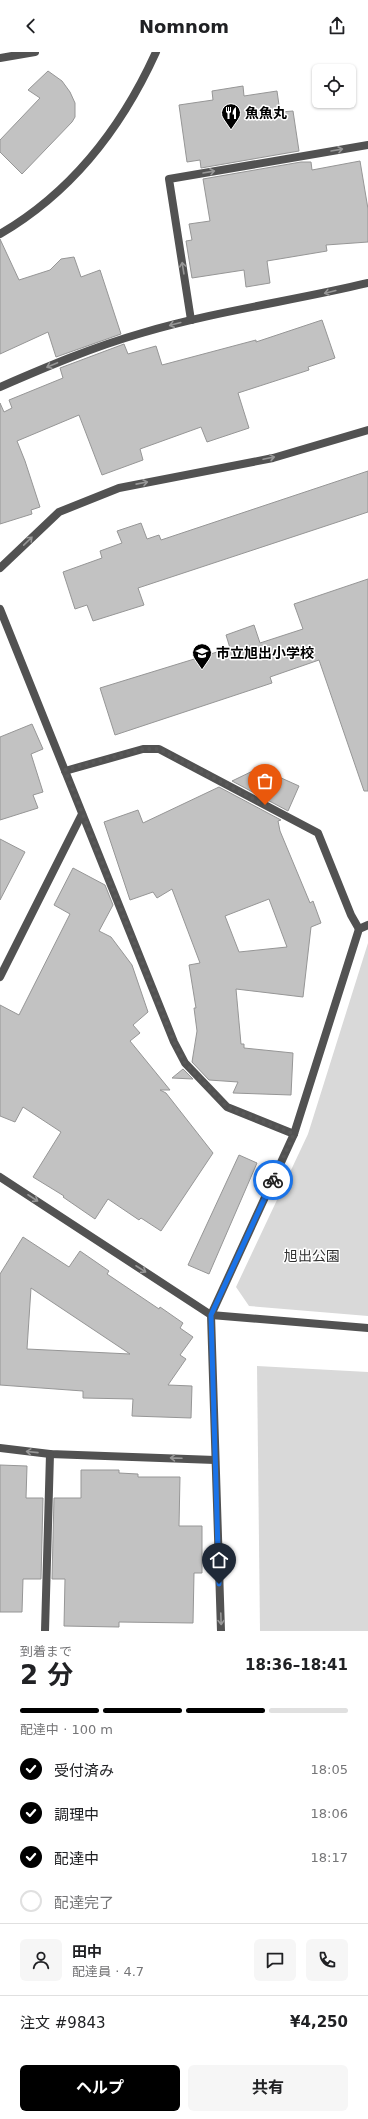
<!DOCTYPE html>
<html lang="ja">
<meta charset="utf-8">
<style>
:root{--surface:#fff;--page:#f6f6f6;--text:#202124;--muted:#757577;--line:#e0e0e0;--accent:#000}
body{margin:0;font-family:"DejaVu Sans","Noto Sans JP",sans-serif;background:var(--page);color:var(--text);height:100vh;display:flex;flex-direction:column;font-size:15px;white-space:nowrap}
*{box-sizing:border-box;margin:0}
p{font-size:13px;color:var(--muted)}
.icon{flex:none;width:22px;height:22px;fill:none;stroke:currentColor;stroke-width:2;stroke-linecap:round;stroke-linejoin:round}
.map{position:relative;height:1579px;overflow:hidden}
.side{display:flex;flex-direction:column;background:var(--surface);flex:1}
.side>*{flex:none}
.tools{position:absolute;left:312px;top:12px;display:grid;gap:8px}
.tools a{display:grid;place-items:center;width:44px;height:44px;border-radius:6px;background:var(--surface);box-shadow:0 1px 3px #0004;font-size:20px}
.pin{position:absolute;display:grid;place-items:center;width:34px;height:34px;color:#fff;margin:-41px -17px;border-radius:50% 50% 50% 0;rotate:-45deg;box-shadow:0 0 4px #0007}
.pin .icon{rotate:45deg}
.courier{position:absolute;display:grid;place-items:center;width:40px;height:40px;margin:-20px;border:3px solid #1a73e8;border-radius:50%;background:#fff;color:#222;box-shadow:0 1px 5px #0007}
.headline em{font-style:normal;font-weight:700}
.headline div{display:flex;flex-direction:column-reverse}
.headline{display:flex;align-items:center;justify-content:space-between;height:68px;padding:0 20px}
h1{font-size:26px;font-weight:700;line-height:30px}
.bar{display:grid;grid-template-columns:repeat(4,1fr);gap:6px 4px;align-content:center;height:48px;padding:0 20px}
.bar i{height:5px;border-radius:3px;background:var(--line)}
.bar .on{background:var(--accent)}
.bar p{grid-column:span 4}
.line{display:flex;align-items:center;gap:10px;padding:0 20px;border-top:1px solid var(--line)}
.line div{flex:1}
.round{display:grid;place-items:center;flex:none;width:42px;height:42px;border-radius:6px;background:var(--page)}
ol{padding:0 20px;list-style:none}
li{display:flex;align-items:center;gap:12px;height:44px}
li p{margin-inline-start:auto}
li .icon{padding:4px;border-radius:50%;background:var(--accent);color:#fff;stroke-width:4}
li:last-child{color:var(--muted)}
li i{width:22px;height:22px;border:2px solid var(--line);border-radius:50%}
.button{display:flex;gap:8px;margin-top:auto;padding:8px 20px}
.button a{flex:1;height:46px;border-radius:6px;background:var(--accent);color:#fff;font-size:16px;font-weight:700;line-height:46px;text-align:center}
.button a+a{background:var(--page);color:var(--text)}
header{display:flex;justify-content:space-between;align-items:center;height:52px;padding:0 20px;background:var(--surface);font-size:18px;font-weight:700}
.map>svg:first-child{display:block}
</style>
<header><svg class="icon" aria-label="back" viewBox="0 0 24 24"><path d="M15 5l-7 7 7 7"/></svg>Nomnom<svg class="icon" aria-label="share" viewBox="0 0 24 24"><path d="M12 15V3M7 8l5-5 5 5M5 13v7h14v-7"/></svg></header>
<div class="map">
<svg width="368" height="1579" viewBox="0 0 368 1579">
<rect width="100%" height="100%" fill="#fff"/>
<g fill="#d9d9d9">
<polygon points="368,891 368,1264 249,1254 236,1235 308,1082"/>
<polygon points="257,1314 368,1320 368,1579 260,1579"/>
</g>
<g fill="#c2c2c2" stroke="#969696" fill-rule="evenodd">
<polygon points="48,19 62,29 70,40 75,51 75,65 72,70 22,122 0,100 0,88 40,46 28,38"/>
<polygon points="243,34 244,44 277,39 280,60 293,59 299,99 201,116 200,108 187,110 179,53 213,48 212,39"/>
<polygon points="360,109 368,157 368,190 326,193 327,199 267,209 270,231 246,235 244,218 192,226 186,189 192,188 189,172 210,169 203,127 301,110 311,110 312,118"/>
<polygon points="0,187 19,228 50,218 61,207 74,205 81,225 100,218 121,282 56,305 48,280 0,302"/>
<polygon points="322,268 335,306 308,315 309,318 238,341 249,376 207,390 201,375 140,397 143,408 102,423 79,363 17,389 25,409 40,455 31,458 32,462 0,472 0,351 4,360 12,356 9,348 63,326 60,316 124,292 128,302 156,294 162,313 256,288 256,290"/>
<polygon points="368,419 368,460 138,536 144,553 93,569 87,553 75,557 63,520 102,506 100,499 122,491 117,479 141,471 147,487 159,483 161,488"/>
<polygon points="368,527 368,739 364,739 319,608 270,625 272,631 115,683 100,636 230,596 226,583 254,573 260,591 303,577 294,552"/>
<polygon points="32,672 43,697 31,702 43,740 33,743 38,756 0,768 0,685"/>
<polygon points="259,716 299,734 288,759 232,729"/>
<path d="M219 735 281 768 278 769 280 779 310 851 313 849 321 871 311 875 303 945 236 937 241 992H244V996L293 1001 291 1043 233 1041 238 1030 209 1028 192 1010 197 979 194 956H196L189 913 200 911 172 837 157 846 153 840 130 848 104 770 138 758 143 771ZM269 847 287 895 239 900 225 864Z"/>
<polygon points="0,787 25,800 0,848"/>
<polygon points="73,816 105,833 113,853 99,879 111,885 132,913 148,960 133,973 140,981 130,989 170,1038 160,1038 166,1041 213,1101 161,1179 141,1166 139,1168 108,1147 95,1167 63,1145 64,1144 33,1125 61,1080 23,1055 15,1070 0,1064 0,953 19,963 70,862 54,853"/>
<polygon points="183,1017 193,1027 172,1026"/>
<polygon points="239,1103 257,1111 209,1222 188,1213"/>
<path d="M23 1185 69 1215 80 1199 109 1219 107 1222 159 1257 160 1255 183 1271 180 1276 193 1285 180 1303 186 1307 168 1333 192 1334 191 1366 132 1364 133 1347 83 1346V1339L0 1333V1222ZM31 1236 130 1302 27 1297Z"/>
<polygon points="0,1413 27,1414 26,1446 43,1446 41,1527 23,1527 22,1560 0,1560"/>
<polygon points="81,1418 119,1418 119,1421 138,1422 138,1425 180,1425 179,1474 202,1474 202,1521 194,1521 193,1571 119,1570 119,1575 64,1574 65,1527 52,1527 54,1446 81,1446"/>
</g>
<g fill="none" stroke-linecap="round" stroke-linejoin="round">
<g stroke="#525252" stroke-width="8">
<polyline points="0,6 35,0"/>
<polyline points="191,268 169,127 368,93"/>
<path d="M0 335C46 315 93 295 142 281 216 259 293 249 368 231"/>
<polyline points="0,516 59,460 119,436 273,406 368,378"/>
<polyline points="0,557 174,990 185,1011 227,1055 294,1082"/>
<polyline points="65,719 143,697 159,697 318,781 351,863 359,877"/>
<polyline points="0,925 82,762"/>
<polyline points="0,1125 211,1263 368,1276"/>
<polyline points="0,1396 50,1402 215,1408"/>
<polyline points="45,1579 50,1402"/>
<polyline points="221,1579 211,1263 294,1082 359,877 368,873"/>
</g>
<path stroke="#525252" stroke-width="8" d="M0 182C72 140 122 75 156 0"/>
</g>
<defs><path id="oneway-shaft" d="M-6 0H5M1.5-3L5.5 0L1.5 3" fill="none" stroke-width="1.6" stroke-linecap="round" stroke-linejoin="round"/></defs>
<g stroke="#979797">
<use href="#oneway-shaft" transform="translate(337 98) rotate(-10)"/>
<use href="#oneway-shaft" transform="translate(209 120) rotate(-10)"/>
<use href="#oneway-shaft" transform="translate(183 216) rotate(-99)"/>
<use href="#oneway-shaft" transform="translate(330 240) rotate(166)"/>
<use href="#oneway-shaft" transform="translate(175 272) rotate(165)"/>
<use href="#oneway-shaft" transform="translate(52 313) rotate(157)"/>
<use href="#oneway-shaft" transform="translate(269 406) rotate(-12)"/>
<use href="#oneway-shaft" transform="translate(142 431) rotate(-11)"/>
<use href="#oneway-shaft" transform="translate(28 489) rotate(-44)"/>
<use href="#oneway-shaft" transform="translate(33 1146) rotate(33)"/>
<use href="#oneway-shaft" transform="translate(141 1217) rotate(33)"/>
<use href="#oneway-shaft" transform="translate(32 1400) rotate(-174)"/>
<use href="#oneway-shaft" transform="translate(176 1406) rotate(-178)"/>
<use href="#oneway-shaft" transform="translate(221 1567) rotate(88)"/>
</g>
<g fill="none" stroke-linecap="round" stroke-linejoin="round">
<polyline stroke="#595959" stroke-width="4" stroke-dasharray="0 7.2" points="265,753 159,697 143,697 65,718 174,990 185,1011 227,1055 294,1082 273,1128"/>
<polyline stroke="#1a73e8" stroke-width="5" points="219,1532 211,1263 273,1128"/>
</g>
<defs>
<symbol id="restaurant-pin" viewBox="-11 -11 22 30"><path d="M0 17L-7.5 6A9.5 9.5 0 1 1 7.5 6Z" fill="#000" stroke="#fff"/><path d="M-5-6h1v4h1v-4h1v4h1v-4h1v5L-1.5 .5V6h-2V.5L-5-1ZM5-6V6H3V1.5H1.5Q1.5-4 5-6Z" fill="#fff"/></symbol>
<symbol id="school-pin" viewBox="-11 -11 22 30"><path d="M0 17L-7.5 6A9.5 9.5 0 1 1 7.5 6Z" fill="#000" stroke="#fff"/><path d="M0-5L7-2L0 1L-7-2ZM-4 1L0 2.5L4 1V4Q0 6-4 4Z" fill="#fff"/></symbol>
</defs>
<g fill-rule="evenodd">
<use href="#restaurant-pin" x="220" y="50" width="22" height="30"/>
<use href="#school-pin" x="191" y="590" width="22" height="30"/>
</g>
<g text-anchor="middle" stroke-width="3" stroke-linejoin="round" paint-order="stroke">
<g font-size="14" font-weight="bold" fill="#000" stroke="#fff" text-anchor="start">
<text x="245" y="66">魚魚丸</text>
<text x="216" y="606">市立旭出小学校</text>
</g>
<g font-size="14" fill="#303030" stroke="#fff">
<text x="312" y="1209">旭出公園</text>
</g>
</g>
</svg>
<div class="tools">
<a><svg class="icon" aria-label="locate" viewBox="0 0 24 24"><circle cx="12" cy="12" r="6"/><path d="M12 2v4M12 18v4M2 12h4M18 12h4"/></svg></a>
</div>
<div class="pin" style="left:265px;top:753px;background:#ea580c"><svg class="icon" aria-label="bag" viewBox="0 0 24 24"><path d="M5 8h14l-1 12H6zM9 8a3 3 0 0 1 6 0"/></svg></div>
<div class="pin" style="left:219px;top:1532px;background:#1f2937"><svg class="icon" aria-label="home" viewBox="0 0 24 24"><path d="M3 11l9-7 9 7M6 9v11h12V9"/></svg></div>
<div class="courier" style="left:273px;top:1128px"><svg class="icon" aria-label="bike" viewBox="0 0 24 24"><circle cx="6" cy="16" r="4"/><circle cx="18" cy="16" r="4"/><path d="M6 16l4-8h5l3 8M10 8l3 8H6M13 5h3"/></svg></div>
</div>
<section class="side">
<div class="headline"><div><h1>2 分</h1><p>到着まで</p></div><em>18:36–18:41</em></div>
<div class="bar"><i class="on"></i><i class="on"></i><i class="on"></i><i></i><p>配達中 · 100 m</p></div>
<ol>
<li><svg class="icon" aria-label="check" viewBox="0 0 24 24"><path d="M5 12l5 5 9-10"/></svg>受付済み<p>18:05</p></li>
<li><svg class="icon" aria-label="check" viewBox="0 0 24 24"><path d="M5 12l5 5 9-10"/></svg>調理中<p>18:06</p></li>
<li><svg class="icon" aria-label="check" viewBox="0 0 24 24"><path d="M5 12l5 5 9-10"/></svg>配達中<p>18:17</p></li>
<li><i></i>配達完了</li>
</ol>
<div class="line" style="height:72px"><a class="round"><svg class="icon" aria-label="person" viewBox="0 0 24 24"><circle cx="12" cy="8" r="4"/><path d="M4 21q1-7 8-7t8 7"/></svg></a><div><b>田中</b><p>配達員 · 4.7</p></div><a class="round"><svg class="icon" aria-label="chat" viewBox="0 0 24 24"><path d="M4 5h16v11H9l-5 4z"/></svg></a><a class="round"><svg class="icon" aria-label="phone" viewBox="0 0 24 24"><path d="M5 4h4l2 5-3 2q2 4 5 5l2-3 5 2v4C11 20 4 13 5 4z"/></svg></a></div>
<div class="line" style="height:52px"><div>注文 #9843</div><b>¥4,250</b></div>
<div class="button"><a>ヘルプ</a><a>共有</a></div>
</section>
